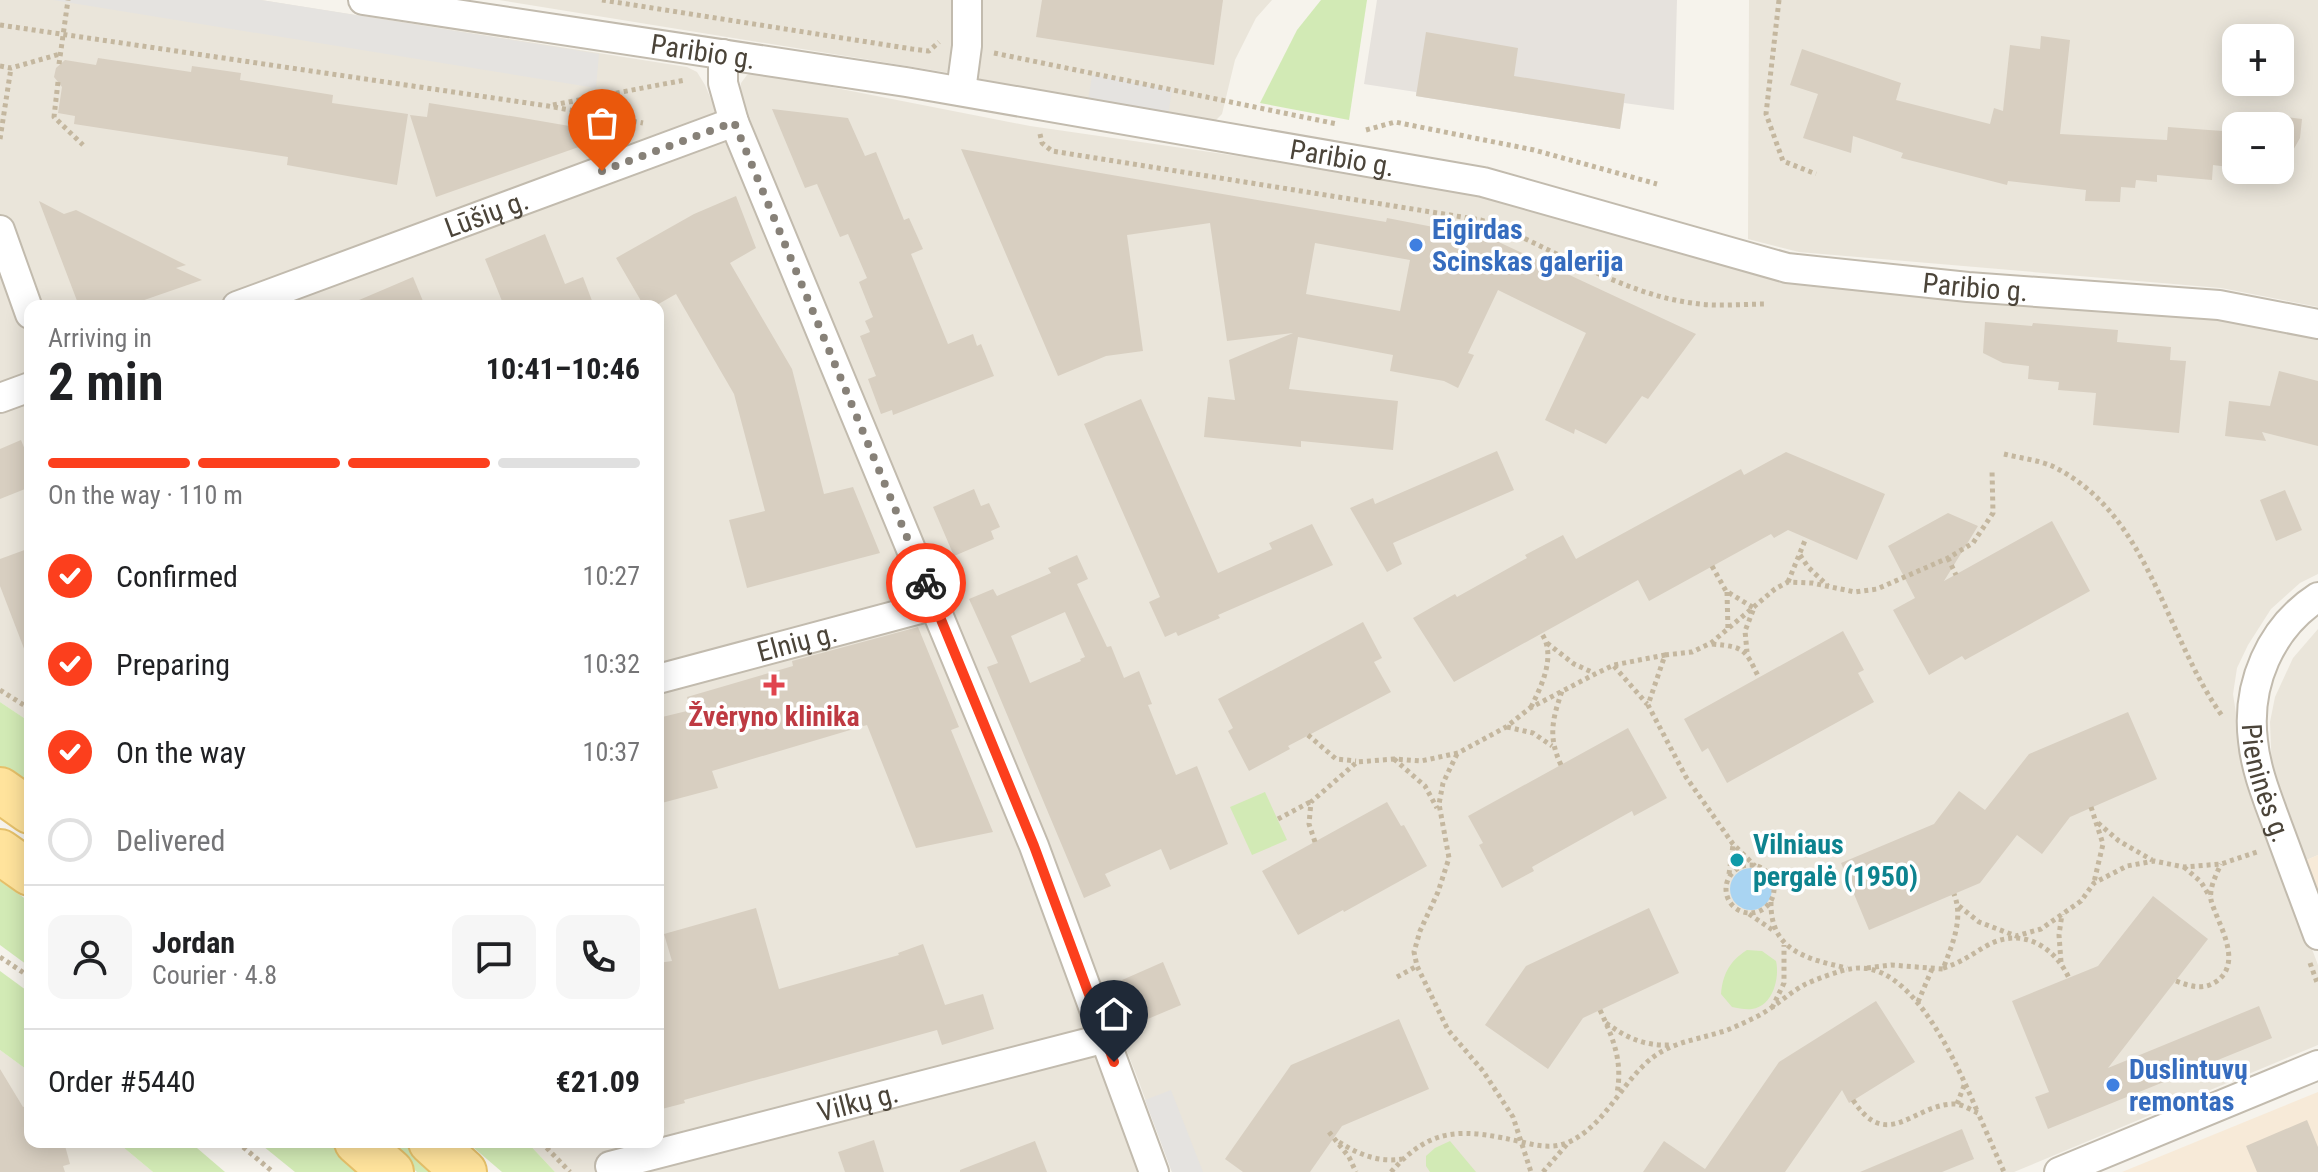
<!DOCTYPE html>
<meta charset="utf-8">
<style>
:root{--surface:#fff;--page:#f6f6f6;--text:#202124;--muted:#757577;--line:#e0e0e0;--accent:#fc3f1d}
body{margin:0;font-family:"Roboto Condensed",sans-serif;background:var(--page);color:var(--text);height:100vh;display:flex;flex-direction:column;font-size:30px;white-space:nowrap}
*{box-sizing:border-box;margin:0}
p{font-size:26px;color:var(--muted)}
.icon{flex:none;width:44px;height:44px;fill:none;stroke:currentColor;stroke-width:2;stroke-linecap:round;stroke-linejoin:round}
.map{position:relative;flex:1;overflow:hidden}
.side{position:absolute;left:24px;top:300px;width:640px;height:848px;display:flex;flex-direction:column;background:var(--surface);border-radius:16px;box-shadow:0 4px 20px #0003}
.side>*{flex:none}
.controls{position:absolute;left:2222px;top:24px;display:grid;gap:16px}
.controls a{display:grid;place-items:center;width:72px;height:72px;border-radius:16px;background:var(--surface);box-shadow:0 4px 20px #0003;font-size:40px}
.pin{position:absolute;display:grid;place-items:center;width:68px;height:68px;color:#fff;margin:-82px -34px;border-radius:50% 50% 50% 0;rotate:-45deg;box-shadow:0 0 8px #0007}
.pin .icon{rotate:45deg}
.courier{position:absolute;display:grid;place-items:center;width:80px;height:80px;margin:-40px;border:6px solid #fc3f1d;border-radius:50%;background:#fff;color:#222;box-shadow:0 2px 10px #0007}
.summary em{font-style:normal;font-weight:700}
.summary div{display:flex;flex-direction:column-reverse}
.summary{display:flex;align-items:center;justify-content:space-between;height:136px;padding:0 24px}
h1{font-size:52px;font-weight:700;line-height:60px}
.bar{display:grid;grid-template-columns:repeat(4,1fr);gap:12px 8px;align-content:center;height:96px;padding:0 24px}
.bar i{height:10px;border-radius:6px;background:var(--line)}
.bar .on{background:var(--accent)}
.bar p{grid-column:span 4}
.line{display:flex;align-items:center;gap:20px;padding:0 24px;border-top:2px solid var(--line)}
.line div{flex:1}
.round{display:grid;place-items:center;flex:none;width:84px;height:84px;border-radius:16px;background:var(--page)}
ol{padding:0 24px;list-style:none}
li{display:flex;align-items:center;gap:24px;height:88px}
li p{margin-inline-start:auto}
li .icon{padding:8px;border-radius:50%;background:var(--accent);color:#fff;stroke-width:4}
li:last-child{color:var(--muted)}
li i{width:44px;height:44px;border:4px solid var(--line);border-radius:50%}
.map>svg:first-child{display:block}
</style>
<div class="map">
<svg width="2318" height="1172" viewBox="0 0 2318 1172">
<rect width="100%" height="100%" fill="#f6f3ec"/>
<g fill="#eae5da" fill-rule="evenodd">
<polygon points="0,0 261,0 687,67 697,72 705,85 736,158 995,783 1101,1055 1140,1172 555,1172 527,1142 658,1142 658,306 30,306 30,722 0,702"/>
<polygon points="499,0 1272,0 1256,18 1235,60 1222,114 1216,120 1201,123 950,73"/>
<path d="M1749 0H2318V307L2221 288 1799 252 1748 239ZM2236 38H2280V82H2236ZM2236 126H2280V170H2236Z"/>
<polygon points="754,72 1030,126 1473,190 1914,295 2222,320 2256,320 2318,333 2318,574 2300,583 2271,609 2248,645 2237,668 2233,694 2241,745 2282,869 2318,965 2318,1045 2014,1172 1172,1172 1136,1074 939,580 743,103 740,94 741,83 747,75"/>
<polygon points="2318,629 2318,855 2302,862 2272,771 2270,722 2275,697 2293,658"/>
<polygon points="0,1050 30,1072 30,1142 117,1142 153,1172 0,1172"/>
</g>
<g fill="#f7ead8">
<polygon points="2318,855 2318,902 2302,862"/>
<polygon points="2318,1092 2318,1172 2122,1172"/>
</g>
<polygon fill="#e6e2dd" points="1377,0 1677,0 1674,110 1624,103 1620,129 1416,96 1416,92 1364,84"/>
<g fill="#d2eab5">
<polygon points="1321,0 1367,0 1349,120 1260,103 1297,30"/>
<polygon points="0,702 30,722 30,791 0,771"/>
<polygon points="1265,792 1287,840 1252,855 1230,807"/>
<polygon points="0,881 30,902 30,967 0,945"/>
<path d="M1747 950 1762 951 1776 961C1780 978 1773 1006 1752 1009 1746 1010 1738 1008 1732 1007L1721 994C1723 973 1730 961 1747 950Z"/>
<polygon points="0,971 30,993 30,1072 0,1050"/>
<polygon points="1450,1141 1476,1172 1430,1172 1426,1166 1426,1156 1435,1148"/>
<polygon points="117,1142 190,1142 225,1172 153,1172"/>
<polygon points="258,1142 328,1142 363,1172 295,1172"/>
<polygon points="383,1142 402,1142 434,1172 417,1172"/>
<polygon points="467,1142 527,1142 555,1172 502,1172"/>
</g>
<g fill="#e5e3e0">
<polygon points="53,0 261,0 599,54 596,88"/>
<polygon points="1092,75 1172,90 1168,116 1088,101"/>
<polygon points="1171,1090 1203,1172 1172,1172 1145,1100"/>
</g>
<circle fill="#a9d4f2" cx="1751" cy="889" r="21"/>
<g fill="#d8cfc1" fill-rule="evenodd">
<polygon points="1042,0 1223,0 1214,65 1036,37"/>
<polygon points="1426,32 1518,48 1514,76 1625,94 1620,129 1416,96"/>
<polygon points="2041,36 2070,40 2060,134 2167,140 2168,127 2236,132 2236,168 2213,165 2212,180 2157,175 2157,182 2136,180 2135,188 2121,187 2120,202 2085,201 2086,190 2008,181 2007,185 1901,158 1903,153 1853,136 1851,153 1803,138 1818,94 1790,85 1802,49 1901,83 1896,100 1990,124 1994,108 2003,111 2010,45 2040,49"/>
<polygon points="98,58 191,72 192,66 241,73 240,80 333,95 332,103 408,114 397,185 287,165 288,157 74,124 75,116 58,113 62,87 54,77 56,68 65,60 96,65"/>
<polygon points="429,103 517,117 616,134 436,197 410,115 427,117"/>
<polygon points="772,109 848,118 865,156 876,152 904,220 909,218 923,249 911,254 948,344 973,334 977,346 981,344 994,376 893,415 892,410 881,414 868,379 876,376 860,336 870,332 865,321 873,317 859,282 867,278 848,234 840,237 817,184 805,188"/>
<polygon points="2249,112 2302,119 2300,138 2279,175 2247,170 2280,170 2280,126 2247,126"/>
<path d="M961 149 1386 222 1387 218 1490 238 1696 334 1648 399 1642 396 1606 444 1575 429 1574 434 1545 420 1586 333 1498 290 1468 353 1474 355 1458 388 1444 381 1390 371 1393 355 1298 337 1289 389 1398 401 1393 450 1301 441V447L1204 437 1208 397 1235 400 1229 360 1293 333 1227 341 1210 223 1127 235 1143 351 1106 356 1058 376ZM1315 243 1410 260 1400 311 1306 294Z"/>
<polygon points="736,196 756,248 730,263 792,369 824,494 853,487 880,553 747,588 729,520 765,511 734,394 676,294 655,306 644,306 616,258 694,214"/>
<polygon points="39,201 64,214 76,210 186,265 176,268 202,280 127,306 79,306"/>
<polygon points="545,234 565,284 583,277 594,306 504,306 485,259"/>
<polygon points="413,277 425,306 345,306"/>
<polygon points="1985,322 2032,326 2033,323 2118,330 2117,342 2171,347 2170,360 2186,361 2179,433 2093,425 2096,393 2058,390 2059,382 2028,379 2029,366 2003,363 1983,353"/>
<polygon points="2279,371 2318,381 2318,446 2262,432 2266,441 2225,436 2229,401 2270,406"/>
<polygon points="1141,399 1218,573 1272,549 1269,543 1312,524 1333,565 1218,615 1220,618 1178,636 1176,632 1165,637 1149,602 1160,597 1084,424"/>
<polygon points="21,440 30,462 30,487 0,499 0,449"/>
<polygon points="1497,451 1514,490 1393,543 1402,564 1387,572 1350,508 1373,498 1375,504"/>
<polygon points="1786,452 1885,494 1857,560 1788,530 1774,538 1771,534 1649,601 1638,580 1454,682 1413,618 1455,594 1457,597 1527,558 1525,555 1563,535 1576,559 1741,469 1744,475"/>
<polygon points="974,489 981,506 989,503 1000,527 991,531 994,539 954,556 933,507"/>
<polygon points="2285,490 2302,530 2276,541 2260,500"/>
<polygon points="1948,513 1978,526 1944,581 2052,521 2090,591 1965,660 1962,656 1929,675 1893,610 1915,598 1888,546"/>
<polygon points="30,548 30,658 28,659 0,586 0,559"/>
<path d="M1077 555 1088 579 1077 584 1107 647 1111 646 1124 678 1139 671 1152 704 1148 705 1176 775 1197 766 1228 844 1170 870 1161 849 1105 874 1111 886 1084 898 987 667 998 663 969 599 993 589 997 596 1051 573 1048 568ZM1065 612 1085 657 1080 659 1081 661 1030 683 1011 636Z"/>
<polygon points="1363,622 1382,658 1374,662 1391,692 1288,746 1290,749 1249,771 1228,731 1233,728 1218,699"/>
<polygon points="918,627 959,727 951,730 993,832 916,848 867,725 712,771 718,788 658,804 658,718 691,710 687,697 793,666 792,661"/>
<polygon points="1843,631 1864,670 1858,673 1874,702 1727,783 1708,748 1702,752 1684,719"/>
<polygon points="2128,712 2157,779 2070,817 2042,854 2017,835 1980,883 1869,930 1841,863 1934,824 1959,791 1985,810 2029,754"/>
<polygon points="1628,728 1667,798 1634,816 1632,811 1532,867 1534,871 1502,888 1479,845 1483,843 1468,816"/>
<polygon points="1387,802 1401,826 1404,825 1427,866 1344,912 1343,910 1298,935 1262,871"/>
<polygon points="2153,896 2208,939 2108,1068 2259,1006 2272,1038 2048,1129 2035,1097 2049,1092 2012,1001 2098,966"/>
<polygon points="756,908 779,989 899,955 898,953 923,944 945,1005 983,994 994,1029 942,1045 937,1030 684,1100 685,1103 658,1110 658,963 672,961 664,934"/>
<polygon points="1649,908 1679,973 1583,1018 1548,1069 1485,1025 1526,966"/>
<polygon points="1163,962 1181,1005 1131,1026 1113,984"/>
<polygon points="1876,1001 1915,1062 1849,1103 1842,1090 1785,1172 1643,1172 1664,1141 1705,1169 1779,1062"/>
<polygon points="1399,1019 1429,1089 1342,1126 1310,1172 1243,1172 1225,1159 1291,1065"/>
<polygon points="0,1069 23,1107 30,1105 30,1142 64,1142 70,1164 63,1166 65,1172 0,1172"/>
<polygon points="2307,1120 2318,1147 2318,1172 2257,1172 2246,1146"/>
<polygon points="1962,1129 1974,1159 1942,1172 1860,1172"/>
<polygon points="874,1140 884,1172 845,1172 838,1152"/>
<polygon points="1035,1141 1047,1172 960,1172 960,1170"/>
</g>
<g fill="none" stroke-linecap="round" stroke-linejoin="round">
<defs>
<g id="minor">
<path id="s1" d="M363 0 906 82 1483 182 1787 268 1968 287 2219 305 2318 324"/>
<polyline points="723,54 723,83 734,122 1034,846 1154,1172"/>
<polyline points="961,91 967,46 967,0"/>
<polyline points="0,230 30,314"/>
<path id="s2" d="M237 306 734 122"/>
<polyline points="0,398 30,387"/>
<path id="s3" d="M2318 597C2270 628 2246 685 2253 741 2256 772 2269 802 2279 830 2292 865 2305 900 2318 935"/>
<path id="s4" d="M658 679 935 605"/>
<path id="s5" d="M610 1166 1106 1038"/>
<polyline points="2059,1172 2318,1065"/>
</g>
<g id="primary">
<polyline points="0,790 30,811"/>
<polyline points="0,852 30,873"/>
<polyline points="357,1142 391,1172"/>
<polyline points="431,1142 464,1172"/>
</g>
</defs>
<use href="#minor" stroke="#c2bbae" stroke-width="32"/>
<use href="#primary" stroke="#e6c16a" stroke-width="48"/>
<g stroke="#c4b79f" stroke-width="5" stroke-dasharray="4 4" stroke-linecap="butt">
<polyline points="602,0 912,49 929,51 939,42"/>
<polyline points="1779,0 1766,114 1783,161 1816,174"/>
<polyline points="0,25 548,106 643,123"/>
<polyline points="994,53 1337,124"/>
<polyline points="59,64 68,0"/>
<polyline points="0,66 11,68 60,54"/>
<polyline points="58,82 54,117 83,145"/>
<polyline points="605,96 634,121"/>
<polyline points="553,105 685,80"/>
<polyline points="1366,130 1395,122 1534,150 1657,184"/>
<path d="M1040 134 1042 143 1052 151 1481 220C1551 246 1618 293 1692 303 1716 307 1742 304 1766 304"/>
<polyline points="0,139 11,68"/>
<path d="M2004 454C2020 458 2038 460 2052 466 2150 513 2164 636 2223 717"/>
<polyline points="1800,555 1808,567 1828,586"/>
<polyline points="1948,558 1956,575"/>
<polyline points="1712,566 1726,591 1754,608 1745,631 1747,652"/>
<polyline points="1788,582 1806,538"/>
<polyline points="1727,592 1728,630"/>
<polyline points="1547,643 1574,664 1594,673"/>
<path d="M1712 644C1745 647 1745 649 1759 678"/>
<polyline points="1665,655 1692,652 1711,643 1775,589 1788,582 1812,583 1855,592 1877,589 1948,558 1973,543 1993,513 1992,470"/>
<polyline points="1614,666 1647,704"/>
<polyline points="0,690 30,709"/>
<path d="M1531 707C1542 685 1556 656 1542 634"/>
<polyline points="1507,727 1533,733 1552,746"/>
<polyline points="1308,735 1336,759 1356,761"/>
<polyline points="1457,754 1443,783 1439,804 1449,858 1438,892 1420,931 1414,952 1417,966 1448,1030 1483,1071 1513,1117 1531,1172"/>
<polyline points="1394,759 1425,786 1437,808"/>
<path d="M1561 765C1548 737 1552 720 1562 691"/>
<polyline points="2091,807 2103,844 2094,882"/>
<polyline points="1278,819 1310,802"/>
<polyline points="2098,823 2119,841 2152,860"/>
<polyline points="1315,842 1309,824 1311,802 1357,762 1394,759 1421,761 1458,753 1506,727 1530,708 1595,674 1614,665 1665,655 1648,705 1686,777 1733,844 1755,866"/>
<circle cx="1750" cy="889" r="24"/>
<polyline points="2184,867 2201,882 2210,897"/>
<polyline points="1729,874 1733,845"/>
<path d="M1771 902C1770 951 1807 959 1847 968"/>
<polyline points="1959,906 1979,922 2016,936 2041,929 2081,901 2094,883 2127,866 2154,861 2184,867 2221,864 2257,852"/>
<polyline points="1749,914 1774,931"/>
<polyline points="0,957 30,977"/>
<polyline points="2061,962 2059,935 2062,914"/>
<polyline points="2310,963 2318,985"/>
<path d="M1867 968 1891 965 1943 969C1952 945 1964 919 1954 894"/>
<path d="M1943 968C1961 963 1972 954 1988 945 2022 927 2054 946 2069 978"/>
<polyline points="1397,977 1417,966"/>
<path d="M2176 981C2190 986 2203 991 2217 981 2244 961 2217 923 2211 900 2209 888 2216 875 2221 864"/>
<polyline points="1918,1002 1932,969"/>
<polyline points="1772,1008 1784,983 1784,945"/>
<path d="M1600 1010C1613 1038 1623 1061 1617 1093"/>
<path d="M1606 1023C1627 1038 1644 1046 1670 1045"/>
<path d="M1853 1100C1887 1153 1914 1104 1954 1104 1962 1104 1971 1110 1978 1113L2004 1172"/>
<polyline points="1957,1104 1965,1083"/>
<polyline points="1329,1132 1349,1157 1356,1172"/>
<polyline points="237,1142 273,1172"/>
<polyline points="541,1142 570,1172"/>
<path d="M1339 1142C1358 1154 1379 1163 1402 1159"/>
<path d="M1391 1172C1432 1125 1464 1129 1522 1142 1538 1146 1553 1149 1569 1142 1603 1126 1618 1090 1644 1065 1666 1043 1692 1041 1721 1032 1732 1029 1743 1023 1754 1018 1773 1009 1786 995 1804 985 1811 981 1841 970 1850 969 1912 956 1959 1069 1978 1113"/>
<polyline points="1543,1172 1568,1143"/>
</g>
<use href="#minor" stroke="#fff" stroke-width="28"/>
<use href="#primary" stroke="#ffe39c" stroke-width="44"/>
</g>
<g fill="none" stroke-linecap="round" stroke-linejoin="round">
<polyline stroke="#878178" stroke-width="8" stroke-dasharray="0 14.4" points="602,171 734,122 926,583"/>
<polyline stroke="#fc3f1d" stroke-width="10" points="926,583 1034,846 1114,1062"/>
</g>
<g fill="#3f7fe0" stroke="#fff" stroke-width="3">
<circle cx="1416" cy="245" r="8"/>
<circle cx="2113" cy="1085" r="8"/>
</g>
<path fill="#e0444e" stroke="#fff" stroke-width="3" d="M770 673h8v8h8v8h-8v8h-8v-8h-8v-8h8z"/>
<circle fill="#0f9aa8" stroke="#fff" stroke-width="3" cx="1737" cy="860" r="8"/>
<g text-anchor="middle" stroke-width="7" stroke-linejoin="round" paint-order="stroke">
<g font-size="28" fill="#4b4439" stroke="#fff">
<text dy="10" stroke="none"><textPath href="#s1" startOffset="344">Paribio g.</textPath></text>
<text dy="10" stroke="none"><textPath href="#s1" startOffset="992">Paribio g.</textPath></text>
<text dy="10" stroke="none"><textPath href="#s2" startOffset="266">Lūšių g.</textPath></text>
<text dy="10" stroke="none"><textPath href="#s1" startOffset="1640">Paribio g.</textPath></text>
<text dy="10" stroke="none"><textPath href="#s4" startOffset="144">Elnių g.</textPath></text>
<text dy="10" stroke="none"><textPath href="#s3" startOffset="210">Pieninės g.</textPath></text>
<text dy="10" stroke="none"><textPath href="#s5" startOffset="256">Vilkų g.</textPath></text>
</g>
<g font-size="28" font-weight="bold" fill="#366cbe" stroke="#fff" text-anchor="start">
<text x="1432" y="239">Eigirdas<tspan x="1432" dy="32">Scinskas galerija</tspan></text>
<text x="2129" y="1079">Duslintuvų<tspan x="2129" dy="32">remontas</tspan></text>
</g>
<g font-size="28" font-weight="bold" fill="#be3a42" stroke="#fff">
<text x="774" y="726">Žvėryno klinika</text>
</g>
<g font-size="28" font-weight="bold" fill="#0d838f" stroke="#fff" text-anchor="start">
<text x="1753" y="854">Vilniaus<tspan x="1753" dy="32">pergalė (1950)</tspan></text>
</g>
</g>
</svg>
<div class="controls">
<a>+</a>
<a>−</a>
</div>
<div class="pin" style="left:602px;top:171px;background:#ea580c"><svg class="icon" aria-label="bag" viewBox="0 0 24 24"><path d="M5 8h14l-1 12H6zM9 8a3 3 0 0 1 6 0"/></svg></div>
<div class="pin" style="left:1114px;top:1062px;background:#1f2937"><svg class="icon" aria-label="home" viewBox="0 0 24 24"><path d="M3 11l9-7 9 7M6 9v11h12V9"/></svg></div>
<div class="courier" style="left:926px;top:583px"><svg class="icon" aria-label="bike" viewBox="0 0 24 24"><circle cx="6" cy="16" r="4"/><circle cx="18" cy="16" r="4"/><path d="M6 16l4-8h5l3 8M10 8l3 8H6M13 5h3"/></svg></div>
<section class="side">
<div class="summary"><div><h1>2 min</h1><p>Arriving in</p></div><em>10:41–10:46</em></div>
<div class="bar"><i class="on"></i><i class="on"></i><i class="on"></i><i></i><p>On the way · 110 m</p></div>
<ol>
<li><svg class="icon" aria-label="check" viewBox="0 0 24 24"><path d="M5 12l5 5 9-10"/></svg>Confirmed<p>10:27</p></li>
<li><svg class="icon" aria-label="check" viewBox="0 0 24 24"><path d="M5 12l5 5 9-10"/></svg>Preparing<p>10:32</p></li>
<li><svg class="icon" aria-label="check" viewBox="0 0 24 24"><path d="M5 12l5 5 9-10"/></svg>On the way<p>10:37</p></li>
<li><i></i>Delivered</li>
</ol>
<div class="line" style="height:144px"><a class="round"><svg class="icon" aria-label="person" viewBox="0 0 24 24"><circle cx="12" cy="8" r="4"/><path d="M4 21q1-7 8-7t8 7"/></svg></a><div><b>Jordan</b><p>Courier · 4.8</p></div><a class="round"><svg class="icon" aria-label="chat" viewBox="0 0 24 24"><path d="M4 5h16v11H9l-5 4z"/></svg></a><a class="round"><svg class="icon" aria-label="phone" viewBox="0 0 24 24"><path d="M5 4h4l2 5-3 2q2 4 5 5l2-3 5 2v4C11 20 4 13 5 4z"/></svg></a></div>
<div class="line" style="height:104px"><div>Order #5440</div><b>€21.09</b></div>
</section>
</div>
